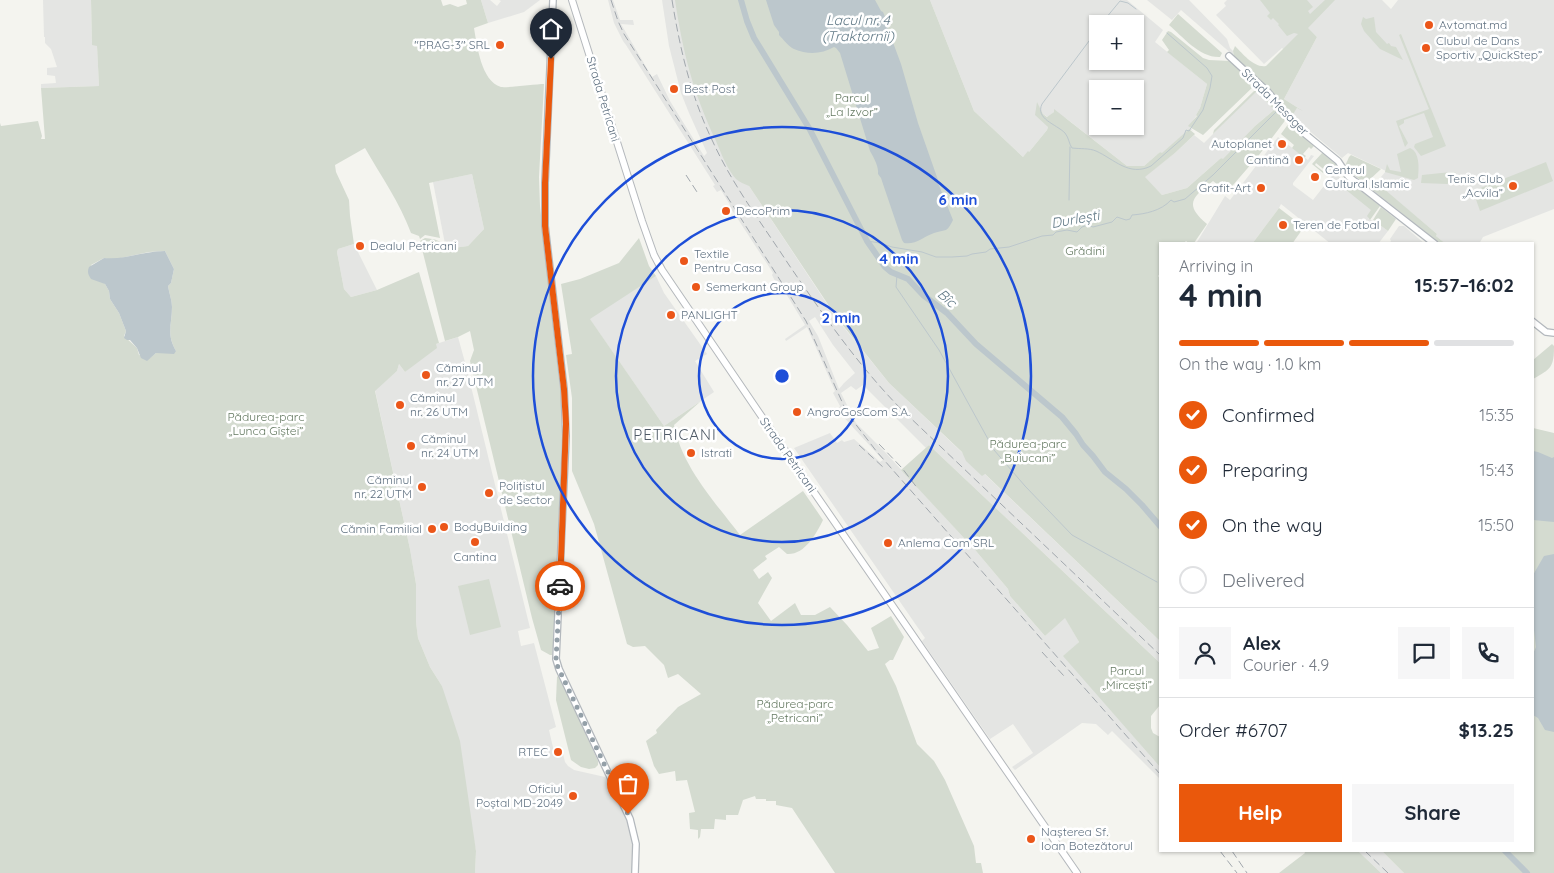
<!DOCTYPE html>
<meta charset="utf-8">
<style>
:root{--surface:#fff;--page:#f6f6f7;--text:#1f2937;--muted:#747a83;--line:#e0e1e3;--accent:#ea580c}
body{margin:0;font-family:Quicksand,sans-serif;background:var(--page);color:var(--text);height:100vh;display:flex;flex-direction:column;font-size:19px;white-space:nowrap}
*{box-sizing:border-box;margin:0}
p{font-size:16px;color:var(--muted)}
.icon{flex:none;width:28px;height:28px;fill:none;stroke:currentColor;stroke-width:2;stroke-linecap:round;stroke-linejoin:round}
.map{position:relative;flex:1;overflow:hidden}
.sheet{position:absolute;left:1159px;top:242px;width:375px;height:610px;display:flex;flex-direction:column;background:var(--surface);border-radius:0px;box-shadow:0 1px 4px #0004}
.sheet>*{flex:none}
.buttons{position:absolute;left:1089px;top:15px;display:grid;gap:10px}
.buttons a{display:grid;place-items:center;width:55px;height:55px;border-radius:0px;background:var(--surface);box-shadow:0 1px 4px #0004;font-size:25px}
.pin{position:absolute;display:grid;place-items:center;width:42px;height:42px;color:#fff;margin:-51px -21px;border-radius:50% 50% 50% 0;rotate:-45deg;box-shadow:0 0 5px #0007}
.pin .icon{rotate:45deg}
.courier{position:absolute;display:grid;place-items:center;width:50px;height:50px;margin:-25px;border:4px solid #ea580c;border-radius:50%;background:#fff;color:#222;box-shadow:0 1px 6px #0007}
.overview em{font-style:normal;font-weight:700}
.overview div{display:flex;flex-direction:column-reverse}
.overview{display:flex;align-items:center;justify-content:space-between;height:85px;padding:0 20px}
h1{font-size:32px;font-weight:700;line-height:38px}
.bar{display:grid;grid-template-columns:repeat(4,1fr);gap:8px 5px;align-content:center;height:60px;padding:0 20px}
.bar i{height:6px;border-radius:4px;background:var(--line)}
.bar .selected{background:var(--accent)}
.bar p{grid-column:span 4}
.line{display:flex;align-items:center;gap:12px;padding:0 20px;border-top:1px solid var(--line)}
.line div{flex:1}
.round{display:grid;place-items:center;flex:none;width:52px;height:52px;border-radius:0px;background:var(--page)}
ol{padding:0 20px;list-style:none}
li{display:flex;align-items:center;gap:15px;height:55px}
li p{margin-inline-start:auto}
li .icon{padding:5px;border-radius:50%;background:var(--accent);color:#fff;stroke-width:4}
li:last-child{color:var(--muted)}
li i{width:28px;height:28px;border:2px solid var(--line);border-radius:50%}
.primary-button{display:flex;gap:10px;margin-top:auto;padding:10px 20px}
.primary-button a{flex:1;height:58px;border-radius:0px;background:var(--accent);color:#fff;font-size:20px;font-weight:700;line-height:58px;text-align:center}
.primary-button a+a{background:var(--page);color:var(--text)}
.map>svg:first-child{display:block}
</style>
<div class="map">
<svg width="1554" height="873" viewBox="0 0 1554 873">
<rect width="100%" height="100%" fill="#f4f4ef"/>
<g fill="#e4e5e3" fill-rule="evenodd">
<polygon points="43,0 91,0 92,45 97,45 99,86 41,88 41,84 56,83 55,76 47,75 47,68 57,67 51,49 45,43 45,37 44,37"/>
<polygon points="481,0 490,0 497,6 501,1 499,0 540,0 524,12 488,23"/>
<path d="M608 0H613L620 20H633L634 25 621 24 652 77 657 74 670 101 704 156 707 153 689 113 681 93 669 46 662 0H680L739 171 837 319 889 383 1160 641V663L929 445 926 448 863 385 856 390 851 386 841 393 856 423 885 452 976 551 1008 589 1010 596 1045 636 1065 617 1079 642 1064 656 1160 767V779L1112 731 1108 735 1096 724 1082 723 1015 770 1012 767 1033 753 1013 724 990 739 922 641 925 638 794 448 830 433 837 443 842 440 844 442 854 439 880 462 883 460 838 411 840 406 833 393 835 391 807 327 786 341 785 339 805 325 785 292 775 281 772 275 773 273 730 207V205L721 190 717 192 713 186 715 185 626 45 623 41 614 23ZM815 317 833 345 855 373 844 383 839 389 818 336 809 321Z"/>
<path d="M930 0H1127L1163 30 1155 42 1207 84 1200 108 1196 115H1197L1189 126 1193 131 1189 129 1162 154 1160 152 1144 166H1127L1067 119 1054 112 1048 117 1043 114 1037 103 1048 127 1047 130 1029 152 1023 157 974 111ZM1098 24H1135V61H1098ZM1098 89H1135V126H1098Z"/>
<polygon points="1147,0 1189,0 1227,39 1230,48 1233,51 1233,55 1181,10 1172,20"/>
<polygon points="1227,0 1382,0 1391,9 1398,0 1554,0 1554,209 1483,237 1479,244 1446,244 1436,236 1437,234 1376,183 1386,171 1348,153 1342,158 1301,124 1292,115 1297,108 1300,109 1284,99 1317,37 1307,28 1285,51 1282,48 1264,64 1216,15 1226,6 1224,3"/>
<polygon points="1257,90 1274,110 1255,126 1223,160 1221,158 1187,188 1162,195 1144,177 1175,153 1194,135 1204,143"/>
<polygon points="1278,137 1308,160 1311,155 1314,156 1293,183 1293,185 1313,200 1334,173 1377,205 1368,218 1371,220 1373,220 1388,231 1378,244 1331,244 1281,204 1279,208 1252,244 1199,244 1197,242 1225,196 1230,200"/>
<polygon points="472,174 484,229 468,246 446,249 433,182"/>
<polygon points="1399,226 1404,226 1425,244 1389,244 1391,241 1390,239"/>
<polygon points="354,244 377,290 351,297 344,289 337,252 338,249"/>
<polygon points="656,276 664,293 707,354 695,361 714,392 664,426 589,318"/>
<polygon points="458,337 466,366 455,368 456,372 467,370 530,628 518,631 521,646 534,643 556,727 549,730 555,756 563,754 565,762 568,766 574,770 605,777 613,786 625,810 633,840 632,873 475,873 476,851 442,686 430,667 418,638 416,622 416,584 410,549 375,390 397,371 399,364 405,372 436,344"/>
<polygon points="1358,851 1382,851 1404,873 1381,873"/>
</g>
<g fill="#d4dbd0" fill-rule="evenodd">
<path d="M91 0H441L443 6 450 4 458 7 467 4 466 0H481L488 23 474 28C477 45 481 81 501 87 507 88 536 84 544 84L539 177 540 206 563 417 553 647 552 655H550L541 650 532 618 470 361 474 350 470 331 458 337 445 341 420 241 425 238C436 239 440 240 446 249L468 246 484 229 472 174 429 183 440 238 425 235 420 239 419 236 411 233C400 203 381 176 365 148L335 165 336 172 349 200 350 216 354 244 338 249 337 252 344 289 351 297 377 290 419 272 439 343 436 344 437 348 405 372 399 364 397 371 375 391 410 549 416 584V622L418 638 430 667 442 686 460 741 476 851 475 873H0V123L1 126 38 121 42 136 41 139H45L41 88 99 86 97 46 92 45ZM165 251 174 269 171 283 168 286C169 293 172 300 172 307 172 325 166 333 176 351L156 353 150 358 139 355 137 348 124 336 126 331 119 313 110 299 109 291 105 284 91 265 104 258 111 260 149 252Z"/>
<path d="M675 0H930L974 111 1023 157 1028 151 1029 152 1047 130 1048 127 1035 115 1037 102 1043 114 1047 117 1054 112V109L1127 166H1144L1160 152 1162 153 1189 129 1195 134 1175 153 1145 177 1162 195 1187 188 1221 158 1223 159 1255 126 1274 110 1257 91 1213 134 1214 130 1254 91 1261 90 1279 106 1286 118 1284 122 1259 155 1227 192 1213 181C1193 197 1183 204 1207 224L1194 243 1190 244 1186 241 1183 244H1160V274L1158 276 1160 278V641L985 474 982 476 966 461 962 452 889 383 837 318 749 186C745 184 739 182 736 179 727 169 721 153 716 141 693 92 683 53 675 0Z"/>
<path d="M1260 0H1307L1313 7 1308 11 1310 14 1325 0H1335L1308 28 1317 37 1284 99 1303 111 1297 108 1292 116 1262 83 1234 58 1233 51 1235 46C1243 54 1254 68 1266 66L1298 34 1294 33 1287 36 1278 25 1279 24 1273 18 1271 20 1267 16 1270 13Z"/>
<path d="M1178 14 1222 53 1220 57C1200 58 1183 37 1169 25Z"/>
<polygon points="1363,17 1366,19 1374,17 1376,32 1387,44 1389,43 1391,46 1396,47 1403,60 1380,49 1364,31 1361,24"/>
<polygon points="1168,31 1171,32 1203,58 1209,60 1230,61 1256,84 1203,135 1188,126 1197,116 1196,115 1200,108 1207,84 1167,52 1169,50 1162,40"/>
<polygon points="1401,34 1446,146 1421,156 1414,147 1415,144 1433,137 1424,113 1404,120 1404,123 1399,126 1408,143 1405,147 1396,121 1429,109 1399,35"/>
<polygon points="1289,123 1314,146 1311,149 1309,147 1303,154 1306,156 1303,159 1301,157 1302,156 1292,148 1294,145 1281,134"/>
<path d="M1410 148C1420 152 1419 169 1418 178L1414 180 1385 172 1387 164 1390 170 1401 172 1397 154Z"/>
<polygon points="1323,152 1337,163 1339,169 1334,173 1329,169 1327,172 1316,163 1315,165 1324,172 1323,173 1312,164"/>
<polygon points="1351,155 1381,169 1366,183 1364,183 1349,171 1345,166 1349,157"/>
<polygon points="1546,162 1553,181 1480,211 1473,191"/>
<polygon points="1451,172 1455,172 1459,180 1447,184 1421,183 1422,175"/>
<polygon points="1375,180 1378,181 1377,183 1437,234 1436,236 1446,244 1441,244 1370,188"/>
<polygon points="1350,182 1380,206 1370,220 1367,216 1371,210 1345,189"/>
<polygon points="1381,207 1396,219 1388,231 1373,220"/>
<polygon points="1279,208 1304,227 1292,244 1252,244"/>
<path d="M639 238 649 266 656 276 590 319 664 426 701 401 674 425C682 467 715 502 740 535L803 491 823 520C816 534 805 555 787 554L779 547 765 556 767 559 753 570 759 579 768 572 772 578 758 603 771 621 795 603 801 615H815L830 607 847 625 868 651 879 648 871 628 891 616 904 637 893 660H890L885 664 896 686 917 744 934 761 945 780 974 846 976 863H981L983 873H835L792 808 776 805V801H766V799H756L755 796 743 800 738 815H726V820L715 819 714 829H701L700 837 698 839V830L690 829 689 813 695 812 687 780 676 781 675 771 659 774 654 766 646 741 657 733 656 730 678 707 701 694 678 674 668 678 664 665 645 646 633 647 627 644 594 524 572 471V398L566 355 572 354 561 284 580 279 619 263Z"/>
<path d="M1552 344 1554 346C1554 367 1551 369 1533 379V360Z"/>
<polygon points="1533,428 1554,433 1554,873 1404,873 1382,851 1532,851"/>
<polygon points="929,445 1160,663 1160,705 1151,716 1151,728 1153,733 1160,737 1160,767 1063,656 1079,642 1065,618 1045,636 1010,596 1008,589 976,551 901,470"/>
<polygon points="489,579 501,627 470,635 458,586"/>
<polygon points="559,675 598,761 598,765 595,768 589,769 581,767 571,760 556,700 557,677"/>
<polygon points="1304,851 1358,851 1381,873 1279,873 1305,853"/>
</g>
<g fill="#bcc7cc">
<path d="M766 0H875L881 11 883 12 886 19 885 21 901 64 918 123 938 180V183L953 220C951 224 949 228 946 230 942 231 937 232 934 233 923 237 916 245 904 243L902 240 884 187 881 178 878 174C879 167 874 158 870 151L840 53 836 48 834 47C822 54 808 55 794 49 789 47 783 39 779 35V32L774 25Z"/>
<path d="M165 251 174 269 171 283 168 286C169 293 172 300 172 307 172 324 166 334 176 351L174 354 156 353 147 361 141 358 137 348 130 340H127L124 338 126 331 119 313 110 299 109 291 105 284 91 279C88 274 87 272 89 267L104 258C124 260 144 251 165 251Z"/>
<polygon points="1533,451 1538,452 1552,458 1554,457 1554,522 1533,520"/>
<polygon points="1554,554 1554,732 1545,730 1538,718 1533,715 1533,654 1536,647 1532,613 1533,575 1544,556"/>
</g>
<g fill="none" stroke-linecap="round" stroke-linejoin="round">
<g stroke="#bcc7cc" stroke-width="1">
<polyline points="1101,24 1120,1 1128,3 1136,9"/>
<path d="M1098 29 1042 104C1035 119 1056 124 1065 133 1069 138 1069 144 1072 148 1080 149 1089 148 1096 151 1114 159 1129 177 1151 166L1183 138 1186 130 1189 131 1203 110 1210 88 1212 76 1207 68 1167 33"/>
<polyline points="1069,200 1070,147"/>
<path d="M867 241 880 243 892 247 922 252 936 257H952L967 256 972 254 986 252 990 249 1009 247 1042 236 1053 235 1056 232 1067 230 1077 232 1082 227 1088 225 1093 227 1112 222 1117 217 1126 220 1130 219 1132 215C1145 214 1161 211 1171 200L1174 202 1185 199 1213 175 1277 111"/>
<polyline points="897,275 896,287 939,350 994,450 1025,486 1072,535 1157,582"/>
</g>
<g stroke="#bcc7cc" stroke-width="6">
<polyline points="741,0 747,21 754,38 809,128 867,241 885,267 891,272 908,279 923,295 947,313 976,344 1062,417 1076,434 1083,445 1093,456 1105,472 1126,489 1142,505 1160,526"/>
<polyline points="1505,851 1527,873"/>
</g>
<defs>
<g id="secondary">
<polyline points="553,0 545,183 545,226 564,389 566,436 556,659 559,669 630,819 636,844 635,873"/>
<polyline points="1229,56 1268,92 1299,129 1338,161 1348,176 1435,244"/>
<polyline points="1532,321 1546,332 1554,333"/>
</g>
<polyline id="primary" points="572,0 642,221 654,255 662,270 760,414 1077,873"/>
</defs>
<use href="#secondary" stroke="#b3b8bd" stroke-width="8"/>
<use href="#primary" stroke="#b4b8bc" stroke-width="8"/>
<use href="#secondary" stroke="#fff" stroke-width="5.5"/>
<use href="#primary" stroke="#fff" stroke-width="6"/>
<g stroke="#a1a7ad" stroke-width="1" stroke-dasharray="8 4" stroke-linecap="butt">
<polyline points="611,0 618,21 624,34 806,321 847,413 877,452 1160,774"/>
<path d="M672 0C680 49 691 97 713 142 733 186 763 225 789 265 824 316 858 365 901 409L1160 655"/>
<polyline points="686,175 697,192"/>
<polyline points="879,444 902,468 918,489"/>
<polyline points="859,445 884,468"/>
<polyline points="1042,652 1064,676"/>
<polyline points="1220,851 1237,873"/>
<polyline points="1232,851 1247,873"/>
<polyline points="1365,851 1388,873"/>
</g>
</g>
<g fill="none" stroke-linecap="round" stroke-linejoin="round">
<polyline stroke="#94a0a8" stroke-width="5" stroke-dasharray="0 9" points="560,586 556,659 556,663 628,814"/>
<polyline stroke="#ea580c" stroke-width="6" points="551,59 545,183 545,226 564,389 566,424 560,586"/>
</g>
<g fill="none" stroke="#1d4ed8" stroke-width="2.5">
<circle cx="782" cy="376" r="83"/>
<circle cx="782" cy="376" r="166"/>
<circle cx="782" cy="376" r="249"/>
</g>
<g fill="#eb5619" stroke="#fff" stroke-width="2">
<circle cx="1429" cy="25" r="5"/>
<circle cx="500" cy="45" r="5"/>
<circle cx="1426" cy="48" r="5"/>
<circle cx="674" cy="89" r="5"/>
<circle cx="1282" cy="144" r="5"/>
<circle cx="1299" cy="160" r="5"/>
<circle cx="1315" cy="177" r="5"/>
<circle cx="1513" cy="186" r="5"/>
<circle cx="1261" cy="188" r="5"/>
<circle cx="726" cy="211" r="5"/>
<circle cx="1283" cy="225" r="5"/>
<circle cx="360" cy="246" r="5"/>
<circle cx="684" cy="261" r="5"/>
<circle cx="696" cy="287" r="5"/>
<circle cx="671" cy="315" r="5"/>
<circle cx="426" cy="375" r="5"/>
<circle cx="400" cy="405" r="5"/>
<circle cx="797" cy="412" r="5"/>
<circle cx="411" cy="446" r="5"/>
<circle cx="691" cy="453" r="5"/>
<circle cx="422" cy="487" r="5"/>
<circle cx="489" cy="493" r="5"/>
<circle cx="444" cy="527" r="5"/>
<circle cx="432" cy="529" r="5"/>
<circle cx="475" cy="542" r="5"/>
<circle cx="888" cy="543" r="5"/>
<circle cx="558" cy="752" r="5"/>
<circle cx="573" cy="796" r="5"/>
<circle cx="1031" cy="839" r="5"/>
</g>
<g text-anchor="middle" stroke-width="5" stroke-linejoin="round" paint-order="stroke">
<g font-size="12" fill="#617282" stroke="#fff" text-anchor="start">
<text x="1439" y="29">Avtomat.md</text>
<text x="1436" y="45">Clubul de Dans<tspan x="1436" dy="14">Sportiv „QuickStep”</tspan></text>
<text x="490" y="49" text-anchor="end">"PRAG-3" SRL</text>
<text x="684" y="93">Best Post</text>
<text x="1272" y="148" text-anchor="end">Autoplanet</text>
<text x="1289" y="164" text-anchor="end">Cantină</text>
<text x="1325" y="174">Centrul<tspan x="1325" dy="14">Cultural Islamic</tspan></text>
<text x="1503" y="183" text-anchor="end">Tenis Club<tspan x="1503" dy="14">„Acvila”</tspan></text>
<text x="1251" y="192" text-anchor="end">Grafit-Art</text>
<text x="736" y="215">DecoPrim</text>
<text x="1293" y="229">Teren de Fotbal</text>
<text x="370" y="250">Dealul Petricani</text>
<text x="694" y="258">Textile<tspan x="694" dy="14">Pentru Casa</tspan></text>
<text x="706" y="291">Semerkant Group</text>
<text x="681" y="319">PANLIGHT</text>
<text x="436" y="372">Căminul<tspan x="436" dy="14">nr. 27 UTM</tspan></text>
<text x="410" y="402">Căminul<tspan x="410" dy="14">nr. 26 UTM</tspan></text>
<text x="807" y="416">AngroGosCom S.A.</text>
<text x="421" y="443">Căminul<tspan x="421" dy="14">nr. 24 UTM</tspan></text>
<text x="701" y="457">Istrati</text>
<text x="412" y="484" text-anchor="end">Căminul<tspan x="412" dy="14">nr. 22 UTM</tspan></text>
<text x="499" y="490">Polițistul<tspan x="499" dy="14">de Sector</tspan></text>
<text x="454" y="531">BodyBuilding</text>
<text x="422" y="533" text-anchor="end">Cămin Familial</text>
<text x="898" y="547">Anlema Com SRL</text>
<text x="475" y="561" text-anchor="middle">Cantina</text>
<text x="548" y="756" text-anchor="end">RTEC</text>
<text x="563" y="793" text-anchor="end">Oficiul<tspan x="563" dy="14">Poștal MD-2049</tspan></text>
<text x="1041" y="836">Nașterea Sf.<tspan x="1041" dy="14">Ioan Botezătorul</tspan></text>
</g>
<g font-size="12" fill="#647961" stroke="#fff">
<text x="852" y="102">Parcul<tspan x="852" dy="14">„La Izvor”</tspan></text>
<text x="1085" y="255">Grădini</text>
<text x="266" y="421">Pădurea-parc<tspan x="266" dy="14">„Lunca Gîștei”</tspan></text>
<text x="1028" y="448">Pădurea-parc<tspan x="1028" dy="14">„Buiucani”</tspan></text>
<text x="1127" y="675">Parcul<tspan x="1127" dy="14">„Mircești”</tspan></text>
<text x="795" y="708">Pădurea-parc<tspan x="795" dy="14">„Petricani”</tspan></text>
</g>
<g font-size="12" fill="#617282" stroke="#fff">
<text transform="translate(603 99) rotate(73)" y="4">Strada Petricani</text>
<text transform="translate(1275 102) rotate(45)" y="4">Strada Mesager</text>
<text transform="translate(788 455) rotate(55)" y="4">Strada Petricani</text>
</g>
<g font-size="14" font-style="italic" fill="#627a87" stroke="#fff">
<text x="858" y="25">Lacul nr. 4<tspan x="858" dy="16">(Traktornîi)</tspan></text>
<text transform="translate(1075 219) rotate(-10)" y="5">Durlești</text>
<text transform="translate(947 298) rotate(42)" y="5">Bîc</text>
</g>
<g font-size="15" letter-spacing="1" fill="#505b67" stroke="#fff">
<text x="675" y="440">PETRICANI</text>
</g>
</g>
<circle cx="782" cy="376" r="8" fill="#1d4ed8" stroke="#fff" stroke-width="2.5"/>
<g font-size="15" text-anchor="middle" font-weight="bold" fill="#1d4ed8" stroke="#fff" stroke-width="5" stroke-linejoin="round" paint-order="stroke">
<text x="958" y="205">6 min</text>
<text x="899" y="264">4 min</text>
<text x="841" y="323">2 min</text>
</g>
</svg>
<div class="buttons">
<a>+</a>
<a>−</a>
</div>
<div class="pin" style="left:628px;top:814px;background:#ea580c"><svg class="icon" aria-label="bag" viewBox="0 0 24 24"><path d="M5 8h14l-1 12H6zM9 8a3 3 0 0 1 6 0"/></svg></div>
<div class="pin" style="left:551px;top:59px;background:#1f2937"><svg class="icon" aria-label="home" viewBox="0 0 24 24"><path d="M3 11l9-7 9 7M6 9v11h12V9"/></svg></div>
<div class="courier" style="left:560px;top:586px"><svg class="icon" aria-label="car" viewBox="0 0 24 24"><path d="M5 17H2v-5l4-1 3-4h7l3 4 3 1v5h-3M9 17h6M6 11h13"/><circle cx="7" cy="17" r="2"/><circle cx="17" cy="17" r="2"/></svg></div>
<section class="sheet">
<div class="overview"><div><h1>4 min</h1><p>Arriving in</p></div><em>15:57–16:02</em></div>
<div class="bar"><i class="selected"></i><i class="selected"></i><i class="selected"></i><i></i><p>On the way · 1.0 km</p></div>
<ol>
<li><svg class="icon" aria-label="check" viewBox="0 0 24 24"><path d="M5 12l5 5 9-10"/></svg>Confirmed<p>15:35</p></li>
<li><svg class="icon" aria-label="check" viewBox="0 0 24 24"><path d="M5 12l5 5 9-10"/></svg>Preparing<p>15:43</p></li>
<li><svg class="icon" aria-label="check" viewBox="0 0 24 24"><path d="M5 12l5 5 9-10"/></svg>On the way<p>15:50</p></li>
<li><i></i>Delivered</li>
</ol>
<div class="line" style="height:90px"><a class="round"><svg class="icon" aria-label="person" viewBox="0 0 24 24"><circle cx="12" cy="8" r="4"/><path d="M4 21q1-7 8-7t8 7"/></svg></a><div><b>Alex</b><p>Courier · 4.9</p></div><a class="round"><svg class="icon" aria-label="chat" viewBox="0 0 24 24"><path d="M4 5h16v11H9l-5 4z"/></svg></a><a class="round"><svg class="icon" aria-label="phone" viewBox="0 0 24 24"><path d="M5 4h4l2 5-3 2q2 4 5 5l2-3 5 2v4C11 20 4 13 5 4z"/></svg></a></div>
<div class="line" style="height:65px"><div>Order #6707</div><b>$13.25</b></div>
<div class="primary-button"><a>Help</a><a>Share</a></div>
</section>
</div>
